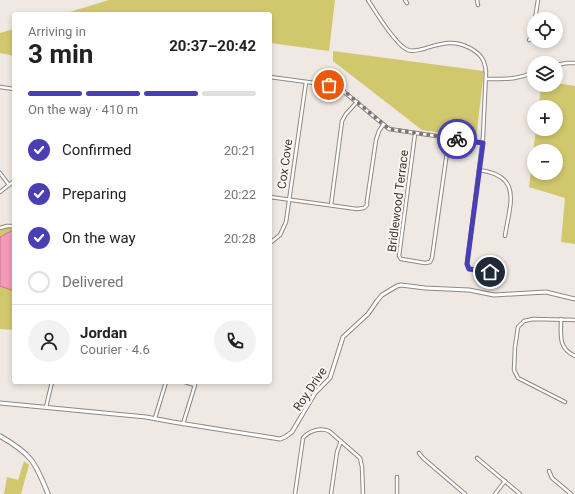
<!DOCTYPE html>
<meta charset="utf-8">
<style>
:root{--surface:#fff;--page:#f2f2f2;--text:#222;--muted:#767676;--line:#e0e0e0;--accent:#493fb5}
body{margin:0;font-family:Roboto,sans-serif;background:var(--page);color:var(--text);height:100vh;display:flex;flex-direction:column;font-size:15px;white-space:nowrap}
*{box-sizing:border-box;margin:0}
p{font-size:13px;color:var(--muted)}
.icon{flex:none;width:22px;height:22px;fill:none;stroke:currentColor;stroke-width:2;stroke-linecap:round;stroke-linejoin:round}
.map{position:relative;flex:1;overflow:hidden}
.panel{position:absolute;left:12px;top:12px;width:260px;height:372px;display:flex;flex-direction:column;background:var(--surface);border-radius:4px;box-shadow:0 2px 6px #0003}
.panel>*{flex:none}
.tools{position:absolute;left:527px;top:12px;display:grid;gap:8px}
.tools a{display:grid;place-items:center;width:36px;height:36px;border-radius:50%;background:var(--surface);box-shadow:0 2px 6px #0003;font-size:20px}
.pin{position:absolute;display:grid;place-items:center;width:34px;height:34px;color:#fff;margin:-17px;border:2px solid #fff;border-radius:50%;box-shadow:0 1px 4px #0007}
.courier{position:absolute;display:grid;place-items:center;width:40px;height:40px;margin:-20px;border:3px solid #493fb5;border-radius:50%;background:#fff;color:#222;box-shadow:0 1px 5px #0007}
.headline em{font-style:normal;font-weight:700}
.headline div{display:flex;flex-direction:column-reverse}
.headline{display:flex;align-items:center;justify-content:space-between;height:68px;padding:0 16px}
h1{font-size:26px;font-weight:700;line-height:30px}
.bar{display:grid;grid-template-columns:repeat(4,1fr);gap:6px 4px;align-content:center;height:48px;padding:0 16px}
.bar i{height:5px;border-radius:3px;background:var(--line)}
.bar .active{background:var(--accent)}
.bar p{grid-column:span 4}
.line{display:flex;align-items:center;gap:10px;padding:0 16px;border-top:1px solid var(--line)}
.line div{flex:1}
.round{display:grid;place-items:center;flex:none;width:42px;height:42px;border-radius:21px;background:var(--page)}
ol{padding:0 16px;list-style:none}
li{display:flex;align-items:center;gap:12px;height:44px}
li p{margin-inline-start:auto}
li .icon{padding:4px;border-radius:50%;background:var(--accent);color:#fff;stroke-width:4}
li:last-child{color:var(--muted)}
li i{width:22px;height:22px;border:2px solid var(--line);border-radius:50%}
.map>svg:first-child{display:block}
</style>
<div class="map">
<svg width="575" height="494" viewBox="0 0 575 494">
<rect width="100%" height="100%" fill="#efe8e3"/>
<g fill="#d1c86e" fill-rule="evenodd">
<polygon points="109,0 335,0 329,51 270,43 270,14 63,14"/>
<polygon points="14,29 14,56 0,53 0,33"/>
<polygon points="333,51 484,71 476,138 422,130 333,61"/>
<path d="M556 83 575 86V244L561 242 565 198 529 187 536 129H556V107H539L541 85H556ZM534 151H556V173H534Z"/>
<polygon points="14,224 14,330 0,329 0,225"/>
<polygon points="24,461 29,465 21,494 4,494 7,477 18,480"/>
</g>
<polygon fill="#f49ab8" stroke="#bc7d91" points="13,230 14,231 14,291 0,286 0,237"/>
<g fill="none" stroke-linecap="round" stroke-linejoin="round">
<defs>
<g id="minor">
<path d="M368 0C375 11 396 46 408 50 413 52 418 50 423 49 440 44 453 39 470 48 481 54 485 60 486 72L483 137 467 264 469 269 490 272"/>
<polyline points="405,0 407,3"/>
<polyline points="477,0 478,5"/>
<polyline points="535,19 538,0"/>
<polyline points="529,40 533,35 534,27"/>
<polyline points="556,65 567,63 575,63"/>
<polyline points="270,77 337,86 389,129 483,143"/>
<path d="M486 79C505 79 517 80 534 72"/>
<polyline points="0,87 14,89"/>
<polyline points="415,134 399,256 401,259 425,263 430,262 432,258 449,138"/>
<path d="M479 170C523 176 510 203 505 236"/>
<polyline points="0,173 9,185"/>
<polyline points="0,192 14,181"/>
<polyline points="270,197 357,209 364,208 367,205 367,201 376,140 379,131 383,125"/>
<polyline points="331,205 342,121 346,114 357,102"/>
<polyline points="0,228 7,226 14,226"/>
<polyline points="270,243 280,235 286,222 306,82"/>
<path d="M561 319C561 336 558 348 575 356"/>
<polyline points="565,402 518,378 514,370 515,347 518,327 524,321 533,319 575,320"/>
<polyline points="46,407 52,382"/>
<polyline points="155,418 166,382"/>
<polyline points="183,424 195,385 185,382"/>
<polyline points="419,453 423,458 465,494"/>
<polyline points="477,458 520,494"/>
<polyline points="549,471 552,478 571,494"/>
<polyline points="397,477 397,494"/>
<path d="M295 494 303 438C309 431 320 427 329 431L360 458 362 467 363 494"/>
<polyline points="331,494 337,452 341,441"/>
<polyline points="495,494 505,481"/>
</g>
<polyline id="tertiary" points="0,403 146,417 173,422 280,439 285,437 292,432 315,393 330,378 343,337 368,314 377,301 382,295 397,286 401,285 425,288 469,290 494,295 546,292 575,299"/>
<path id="secondary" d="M0 436C31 454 35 461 48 494"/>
</defs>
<use href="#minor" stroke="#8e8783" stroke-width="4.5"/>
<use href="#tertiary" stroke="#8e8783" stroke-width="5"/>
<use href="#secondary" stroke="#8e8783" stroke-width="5.5"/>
<use href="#minor" stroke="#fff" stroke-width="2.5"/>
<use href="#tertiary" stroke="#fff" stroke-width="3"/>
<use href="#secondary" stroke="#fff" stroke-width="3.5"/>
</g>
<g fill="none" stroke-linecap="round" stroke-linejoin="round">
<polyline stroke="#7a7673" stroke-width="4" stroke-dasharray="0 7.2" points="329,85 337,86 343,90 389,129 457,139"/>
<polyline stroke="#493fb5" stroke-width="5" points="457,139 483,143 467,264 469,269 490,272"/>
</g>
<g text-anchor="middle" stroke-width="4" stroke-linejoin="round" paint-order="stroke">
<g font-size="12" fill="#3b3836" stroke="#fdf5f1">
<text transform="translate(285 164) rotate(-82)" y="4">Cox Cove</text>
<text transform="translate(398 201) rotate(-83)" y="4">Bridlewood Terrace</text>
<text transform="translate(310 389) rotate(-56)" y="4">Roy Drive</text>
</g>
</g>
</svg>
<div class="tools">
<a><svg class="icon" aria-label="locate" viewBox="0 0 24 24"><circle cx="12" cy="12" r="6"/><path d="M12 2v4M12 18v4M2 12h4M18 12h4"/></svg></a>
<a><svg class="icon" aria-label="layers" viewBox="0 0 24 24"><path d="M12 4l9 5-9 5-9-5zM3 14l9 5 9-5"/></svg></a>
<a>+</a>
<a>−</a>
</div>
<div class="pin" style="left:329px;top:85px;background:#ea580c"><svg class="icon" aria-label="bag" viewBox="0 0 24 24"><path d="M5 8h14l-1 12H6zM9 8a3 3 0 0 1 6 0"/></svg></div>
<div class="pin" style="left:490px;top:272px;background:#1f2937"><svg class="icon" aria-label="home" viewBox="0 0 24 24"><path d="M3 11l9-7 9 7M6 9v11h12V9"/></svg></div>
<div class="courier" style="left:457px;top:139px"><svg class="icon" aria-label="bike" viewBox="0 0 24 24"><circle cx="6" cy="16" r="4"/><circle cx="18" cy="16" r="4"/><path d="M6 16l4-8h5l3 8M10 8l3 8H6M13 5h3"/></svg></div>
<section class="panel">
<div class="headline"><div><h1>3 min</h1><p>Arriving in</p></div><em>20:37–20:42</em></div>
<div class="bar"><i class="active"></i><i class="active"></i><i class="active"></i><i></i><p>On the way · 410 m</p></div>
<ol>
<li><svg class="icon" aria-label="check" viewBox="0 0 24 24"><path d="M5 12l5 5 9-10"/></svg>Confirmed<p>20:21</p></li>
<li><svg class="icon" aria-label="check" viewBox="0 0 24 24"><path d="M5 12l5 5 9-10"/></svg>Preparing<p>20:22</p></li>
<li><svg class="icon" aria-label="check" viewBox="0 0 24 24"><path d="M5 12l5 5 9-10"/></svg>On the way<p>20:28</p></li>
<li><i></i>Delivered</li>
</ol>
<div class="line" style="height:72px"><a class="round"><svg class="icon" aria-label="person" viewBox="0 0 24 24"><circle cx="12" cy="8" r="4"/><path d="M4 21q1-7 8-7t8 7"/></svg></a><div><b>Jordan</b><p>Courier · 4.6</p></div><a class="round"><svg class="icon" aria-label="phone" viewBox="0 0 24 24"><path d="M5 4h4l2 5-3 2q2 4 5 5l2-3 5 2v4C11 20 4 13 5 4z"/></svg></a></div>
</section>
</div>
